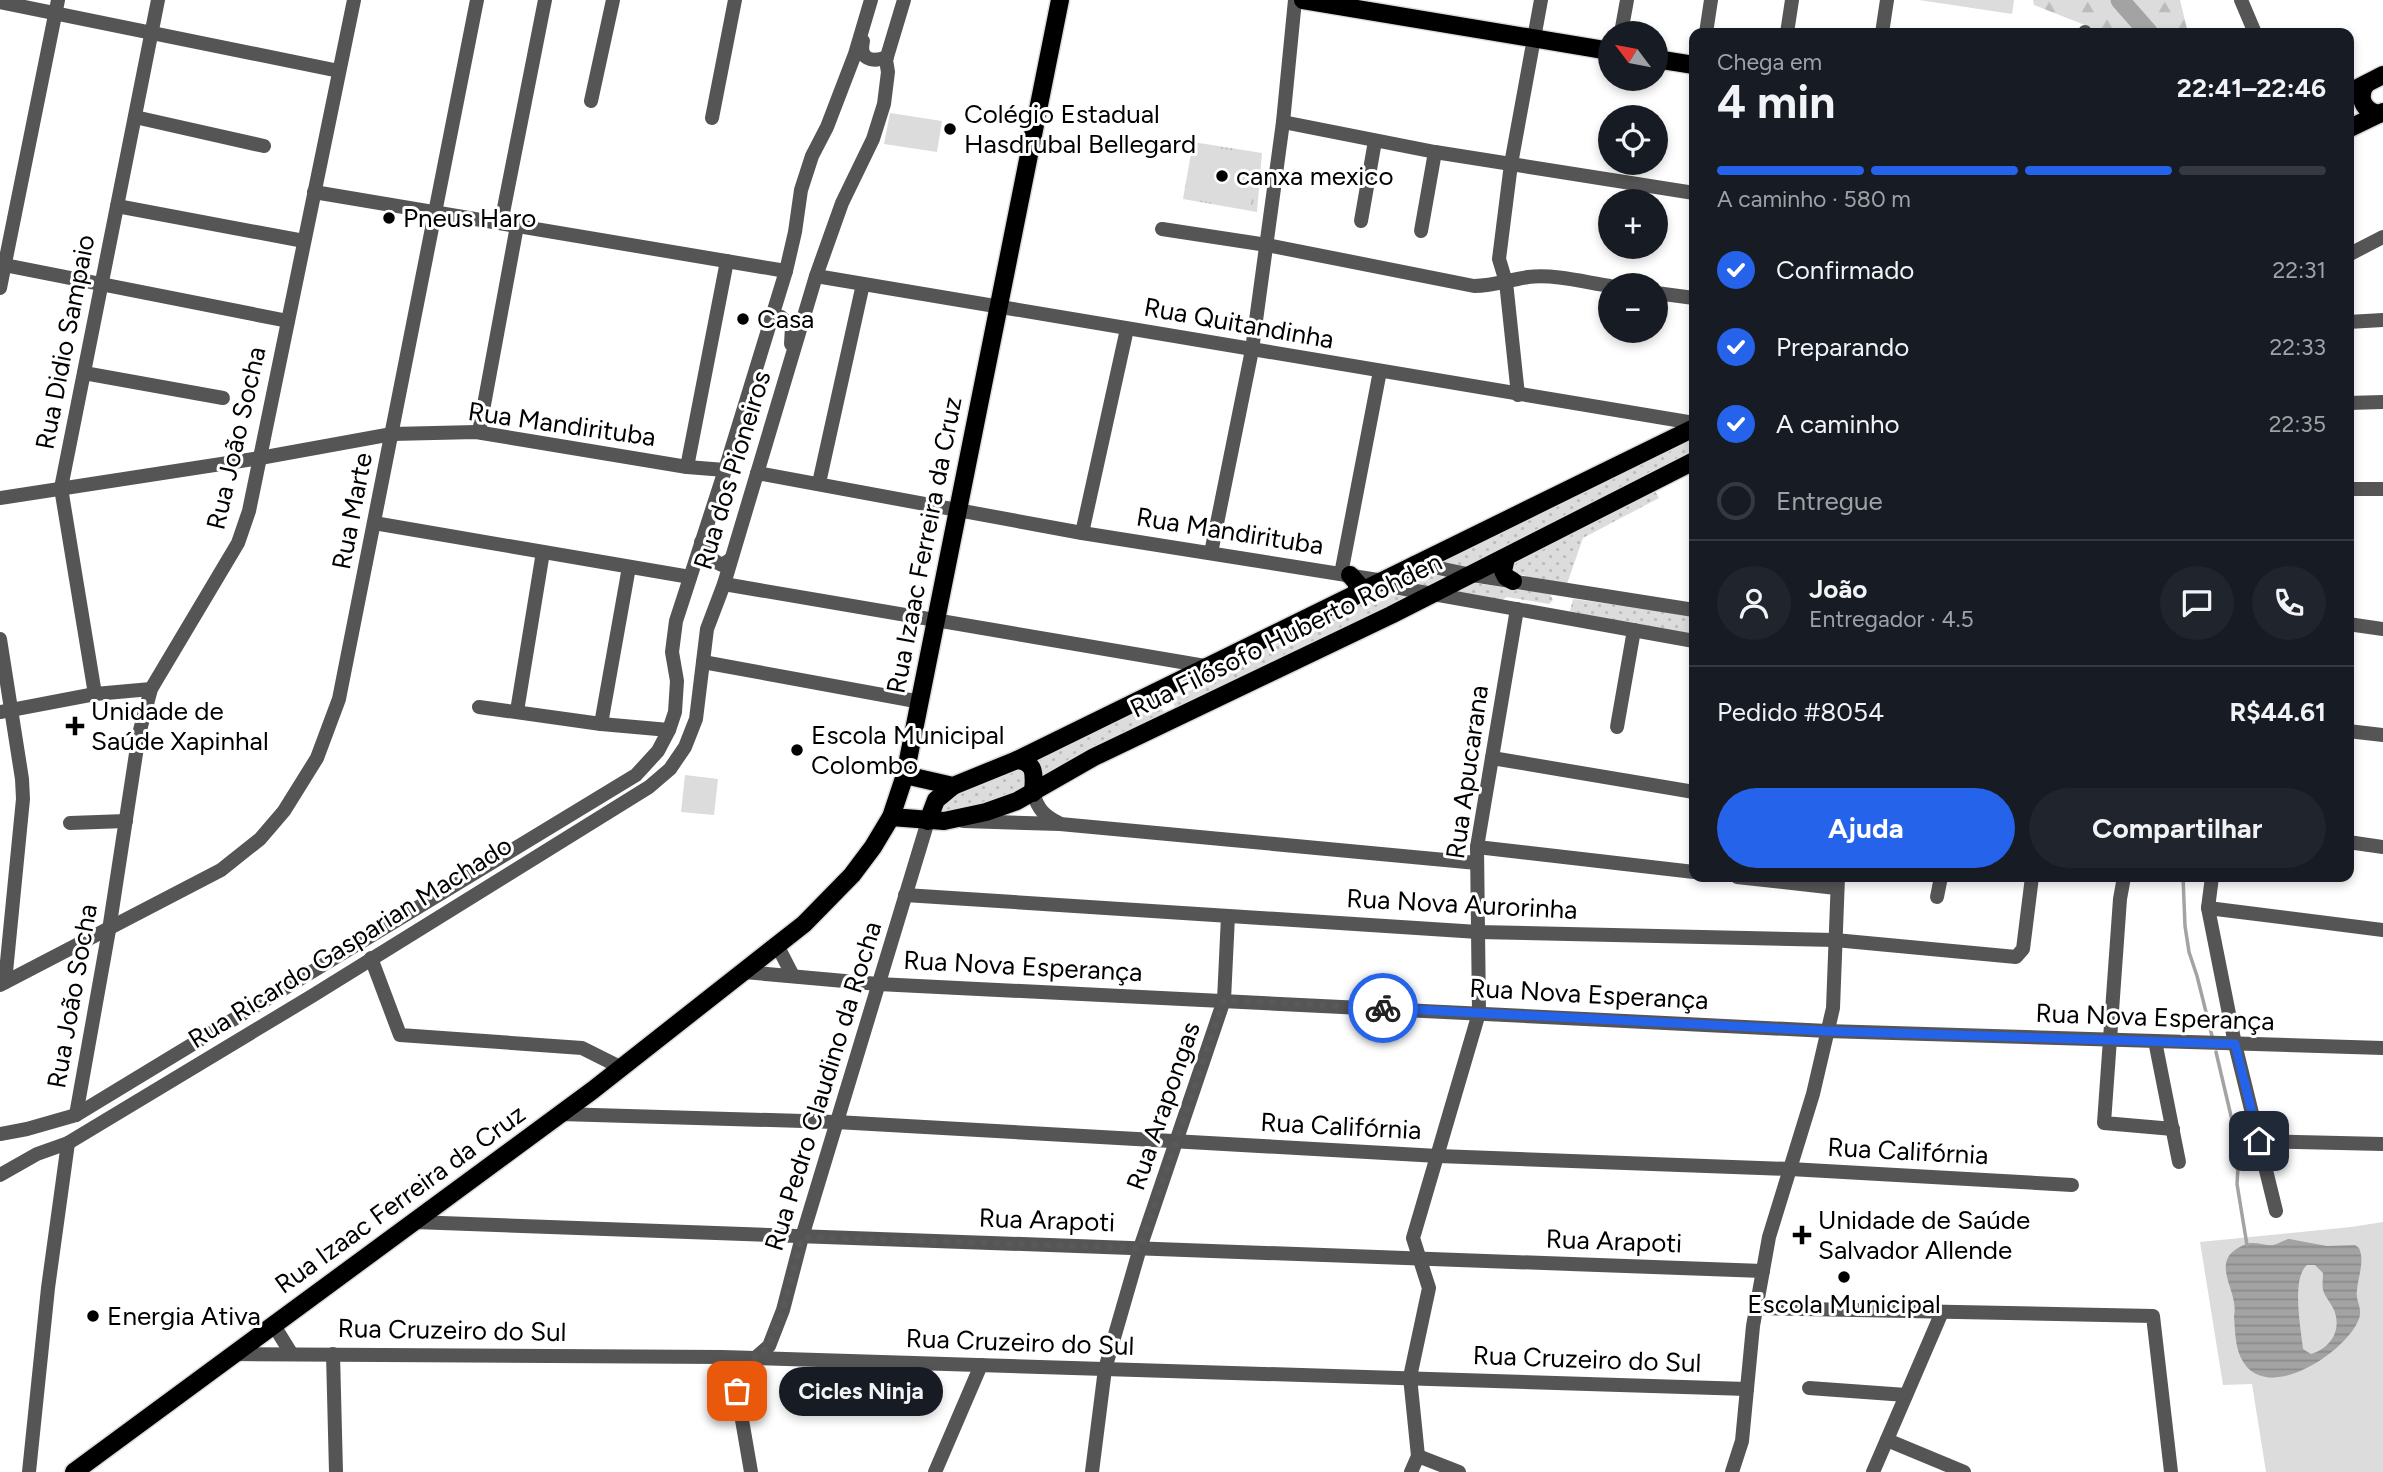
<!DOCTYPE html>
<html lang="pt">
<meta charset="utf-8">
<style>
:root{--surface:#171b24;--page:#20242c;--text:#f1f3f6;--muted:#9ea1a6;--line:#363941;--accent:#2563eb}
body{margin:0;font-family:Figtree,sans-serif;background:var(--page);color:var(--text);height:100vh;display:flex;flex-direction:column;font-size:26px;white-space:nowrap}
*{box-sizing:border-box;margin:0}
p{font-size:23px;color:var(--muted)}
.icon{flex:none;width:38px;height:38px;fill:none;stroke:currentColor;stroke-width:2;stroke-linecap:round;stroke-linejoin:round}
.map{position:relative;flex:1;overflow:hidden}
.sheet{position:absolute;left:1689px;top:28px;width:665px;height:854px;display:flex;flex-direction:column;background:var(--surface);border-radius:14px;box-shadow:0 4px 10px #0003}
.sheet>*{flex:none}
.needle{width:46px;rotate:302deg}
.fabs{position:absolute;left:1598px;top:21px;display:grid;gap:14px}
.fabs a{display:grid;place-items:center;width:70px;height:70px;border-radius:50%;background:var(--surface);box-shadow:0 4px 10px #0003;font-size:35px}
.pin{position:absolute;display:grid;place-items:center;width:60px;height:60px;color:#fff;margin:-30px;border-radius:14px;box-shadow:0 4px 10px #0006}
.courier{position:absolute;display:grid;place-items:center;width:70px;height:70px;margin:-35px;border:5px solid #2563eb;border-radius:50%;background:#fff;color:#222;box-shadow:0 2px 9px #0007}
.bubble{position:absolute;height:49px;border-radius:24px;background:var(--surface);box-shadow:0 4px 10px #0003;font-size:23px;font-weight:700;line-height:49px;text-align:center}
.head em{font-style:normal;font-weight:700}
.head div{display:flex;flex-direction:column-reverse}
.head{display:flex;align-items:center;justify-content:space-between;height:119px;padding:0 28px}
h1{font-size:46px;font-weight:700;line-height:52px}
.bar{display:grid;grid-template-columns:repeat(4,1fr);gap:10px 7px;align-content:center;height:84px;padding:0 28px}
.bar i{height:9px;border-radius:5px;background:var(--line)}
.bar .selected{background:var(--accent)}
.bar p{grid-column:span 4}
.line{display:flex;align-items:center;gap:18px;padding:0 28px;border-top:2px solid var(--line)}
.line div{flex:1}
.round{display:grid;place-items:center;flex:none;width:74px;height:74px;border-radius:37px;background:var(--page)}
ol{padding:0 28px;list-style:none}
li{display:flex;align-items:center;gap:21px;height:77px}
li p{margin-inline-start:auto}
li .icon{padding:7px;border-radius:50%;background:var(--accent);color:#fff;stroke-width:4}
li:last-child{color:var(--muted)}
li i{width:38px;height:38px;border:4px solid var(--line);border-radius:50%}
.primary-button{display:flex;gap:14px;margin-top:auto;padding:14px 28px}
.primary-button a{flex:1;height:80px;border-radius:42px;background:var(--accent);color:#fff;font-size:28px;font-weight:700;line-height:80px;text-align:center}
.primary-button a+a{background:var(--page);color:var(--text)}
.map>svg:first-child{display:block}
</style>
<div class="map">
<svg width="2383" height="1472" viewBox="0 0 2383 1472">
<defs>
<pattern id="grass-dots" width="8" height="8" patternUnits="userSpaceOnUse" patternTransform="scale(1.75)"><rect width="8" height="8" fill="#dcdcdc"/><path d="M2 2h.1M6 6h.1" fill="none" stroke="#bbb" stroke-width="1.8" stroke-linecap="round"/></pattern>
<pattern id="forest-firs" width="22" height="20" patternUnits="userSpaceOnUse" patternTransform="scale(1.75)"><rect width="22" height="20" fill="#dcdcdc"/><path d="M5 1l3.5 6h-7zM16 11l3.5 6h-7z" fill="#bbb"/></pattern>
<pattern id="park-tufts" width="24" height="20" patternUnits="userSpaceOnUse" patternTransform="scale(1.75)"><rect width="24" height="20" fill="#dcdcdc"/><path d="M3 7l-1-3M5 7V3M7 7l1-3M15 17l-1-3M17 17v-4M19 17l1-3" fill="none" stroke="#bbb"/></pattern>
<pattern id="water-rules" width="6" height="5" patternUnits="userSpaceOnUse" patternTransform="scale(1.75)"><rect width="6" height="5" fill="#a3a3a3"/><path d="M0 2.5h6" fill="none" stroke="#8b8b8b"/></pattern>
</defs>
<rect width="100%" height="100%" fill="#fff"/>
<g fill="url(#grass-dots)">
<polygon points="1694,435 1694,453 1467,570 1441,563"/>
<polygon points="1655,491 1659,498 1583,538 1567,584 1512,573 1509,566"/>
<polygon points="1422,572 1450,578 1429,588 1403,583"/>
<polygon points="1474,583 1550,594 1553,600 1549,604 1507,597 1502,600 1455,592"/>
<polygon points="1384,593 1412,598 1178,708 1174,706 1174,698 1212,680 1215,672"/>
<polygon points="1573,599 1694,615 1694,637 1635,627 1570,611"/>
<polygon points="1160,698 1162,709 1166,715 1047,780 1035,759"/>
<path d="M1016 767 1025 771V789C997 801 969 811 938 812V801Z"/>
</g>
<polygon fill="url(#forest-firs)" points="2033,0 2180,0 2188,33 2105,33 2034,5"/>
<polygon fill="url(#park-tufts)" points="1193,142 1262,153 1257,212 1183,199"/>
<g fill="#dcdcdc">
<polygon points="1919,0 2014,0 2012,14"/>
<polygon points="890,113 942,121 937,152 884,144"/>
<polygon points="1194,144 1259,155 1250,209 1185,198"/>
<polygon points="685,775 718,779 714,815 681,812"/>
<polygon points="2383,1222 2383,1472 2266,1472 2252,1384 2223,1385 2200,1242 2351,1227"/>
</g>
<path fill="url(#water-rules)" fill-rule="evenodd" d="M2289 1239 2327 1246 2355 1245 2359 1248C2365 1261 2358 1277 2357 1290 2355 1302 2364 1308 2358 1321 2344 1354 2264 1406 2241 1358 2235 1346 2235 1329 2234 1316 2240 1290 2205 1260 2246 1244 2255 1241 2264 1246 2273 1245 2278 1244 2284 1240 2289 1239ZM2307 1265H2315L2323 1273C2323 1278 2322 1284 2323 1290 2325 1297 2331 1303 2334 1310 2342 1330 2331 1348 2311 1354L2303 1349C2301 1329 2291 1279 2307 1265Z"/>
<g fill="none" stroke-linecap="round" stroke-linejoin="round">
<g stroke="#a3a3a3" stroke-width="3.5">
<polyline points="2183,877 2185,926 2189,952 2197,976 2212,1036"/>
<polyline points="2216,1052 2239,1150 2237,1184 2247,1245"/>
</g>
<polyline stroke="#a3a3a3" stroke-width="19" points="2120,0 2149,33"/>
<defs>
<g id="major">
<polyline points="1303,0 1610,51"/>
<polyline points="1656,59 1694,65"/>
<path d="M2366 84C2357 97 2363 111 2379 114"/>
<polyline points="2348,93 2383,75"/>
<polyline points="2348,129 2383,112"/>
<polyline points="1506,558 1503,571 1506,577 1513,581"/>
<polyline points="1350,575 1358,584 1355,596"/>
<path d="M1017 760C1037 762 1034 777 1033 793"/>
<polyline points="905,775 953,786 1017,760 1694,428"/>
<polyline points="891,817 944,821 986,812 1017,801 1094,757 1391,615 1694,461"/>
<polyline points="928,821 936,800 953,786"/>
<polyline points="74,1472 593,1090 804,924 852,875 873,847 891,817 905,775 1060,0"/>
</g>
</defs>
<use href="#major" stroke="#dbdbdb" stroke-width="21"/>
<g stroke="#555" stroke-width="14">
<polyline points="2241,0 2255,33"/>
<polyline points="0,2 339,71"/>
<polyline points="1621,33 1627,0"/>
<polyline points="1706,33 1711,0"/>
<polyline points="1787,33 1792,0"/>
<polyline points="1882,33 1887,0"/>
<polyline points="2085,33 2085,32"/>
<path d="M863 41C859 59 871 63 887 57"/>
<polyline points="591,101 613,0"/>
<polyline points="135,117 264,146"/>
<polyline points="712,118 735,0"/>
<polyline points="1283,122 1435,152 1694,193"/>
<polyline points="314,192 786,271"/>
<polyline points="117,206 304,241"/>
<polyline points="1361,221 1375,141"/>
<polyline points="501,223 545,0"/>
<path d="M1162 229 1267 245 1474 286C1493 286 1509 280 1528 277 1555 274 1584 282 1610 286"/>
<polyline points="1421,231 1435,152"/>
<polyline points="2348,255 2383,237"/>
<polyline points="0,264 288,321"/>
<polyline points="816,276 1694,423"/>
<polyline points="0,288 58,0"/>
<polyline points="1656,293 1694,298"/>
<polyline points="772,316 781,317 792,327 791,344"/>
<polyline points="2348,322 2383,320"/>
<polyline points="84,373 223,398"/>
<polyline points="1518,395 1506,282 1499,259 1511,164 1541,0"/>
<polyline points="2348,403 2383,402"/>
<polyline points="479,432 517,226"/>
<polyline points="687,467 727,261"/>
<polyline points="757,473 1082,533 1384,581 1394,587 1694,641"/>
<polyline points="819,483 863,284"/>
<polyline points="2348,489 2383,489"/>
<polyline points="0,498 260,458 392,434 476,432 687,467 725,470"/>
<polyline points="374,523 690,577"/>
<polyline points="1082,533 1127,329"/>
<path d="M701 542C706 555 710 559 722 565L731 559"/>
<polyline points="1211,553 1252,350 1283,122 1295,0"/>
<polyline points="1414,563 1472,575 1694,610"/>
<polyline points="1341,574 1380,371"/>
<polyline points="724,584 1205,666"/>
<polyline points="2348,624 2383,629"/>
<polyline points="0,639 22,779 23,799 5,982"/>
<polyline points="703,662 921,702"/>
<polyline points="95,694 61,488 158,0"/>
<polyline points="479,707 601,724 669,730"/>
<polyline points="517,711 543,552"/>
<polyline points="0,712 95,694 151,689"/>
<polyline points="601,724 629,567"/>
<polyline points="1617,727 1634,630"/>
<polyline points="2348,731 2383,735"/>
<polyline points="1492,758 1694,792"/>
<path d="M1033 793C1038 809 1044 816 1059 823"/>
<polyline points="963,821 1060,824 1477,863"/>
<polyline points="70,823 126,821"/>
<polyline points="2348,842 2383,847"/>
<polyline points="1477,847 1694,872"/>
<polyline points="1737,877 1836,888"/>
<polyline points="2124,877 2120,899 2104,1123 2173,1129"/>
<polyline points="2212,877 2208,908 2235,1044 2276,1211"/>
<polyline points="905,895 1478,932 1835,940 2016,957 2023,949 2032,877"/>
<polyline points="1937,897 1941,877"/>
<polyline points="2208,908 2383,930"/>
<polyline points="777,945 793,976"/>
<polyline points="371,958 400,1035 582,1048 622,1068"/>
<polyline points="744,972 878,984 1827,1031 2383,1048"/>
<polyline points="0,985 221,870 260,839 284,811 317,758 339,699 477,0"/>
<polyline points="2155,1041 2179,1162"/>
<polyline points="560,1114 836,1122 1438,1156 1790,1169 2072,1185"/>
<polyline points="76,1115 109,930 139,734 151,689 238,543 249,511 354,0"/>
<polyline points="0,1134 27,1129 76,1115 636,775 658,751 669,730 675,712 677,681 672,652 676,621 725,470 786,271 795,232 801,190 812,156 827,127 855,54 871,0"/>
<polyline points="2259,1141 2383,1144"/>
<polyline points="0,1175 37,1154 68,1143 312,996 649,787 670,769 685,747 696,719 707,629 724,584 816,276 842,203 873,139 884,104 888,72 886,60 904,0"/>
<polyline points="414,1222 1763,1271"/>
<polyline points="1756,1308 2153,1316 2171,1472"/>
<polyline points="273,1324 291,1353"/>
<polyline points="233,1354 722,1357 1747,1389"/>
<polyline points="333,1354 336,1472"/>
<polyline points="1809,1388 1906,1395"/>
<polyline points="1887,1440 1964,1472"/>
<polyline points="1418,1456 1459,1472"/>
<polyline points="29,1472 48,1288 68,1143"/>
<polyline points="751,1472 737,1391 742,1376 754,1359 769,1346 783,1310 802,1237 928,821"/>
<polyline points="935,1472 981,1365"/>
<polyline points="1092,1472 1105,1369 1140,1248 1224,1000 1228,916"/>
<polyline points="1411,1472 1418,1456 1410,1377 1429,1288 1413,1238 1479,1013 1477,847 1517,609"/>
<polyline points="1732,1472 1742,1441 1753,1326 1769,1237 1813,1094 1833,1008 1838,877"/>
<polyline points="1873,1472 1942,1312"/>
</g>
<use href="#major" stroke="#000" stroke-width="18"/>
</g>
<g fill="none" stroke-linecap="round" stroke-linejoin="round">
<polyline stroke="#595959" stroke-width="7" stroke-dasharray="0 12.6" points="737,1391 742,1376 754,1359 769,1346 783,1310 802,1237 1140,1248 1224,1000 1383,1008"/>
<polyline stroke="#2563eb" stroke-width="9" points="1383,1008 1827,1031 2235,1044 2259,1141"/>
</g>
<g fill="#000" stroke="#fff" stroke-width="2.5">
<circle cx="950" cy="129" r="7"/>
<circle cx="1222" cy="176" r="7"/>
<circle cx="389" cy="218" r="7"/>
<circle cx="743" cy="319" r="7"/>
<path d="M71.5 715.5h7v7h7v7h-7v7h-7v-7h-7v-7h7z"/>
<circle cx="797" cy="750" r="7"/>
<path d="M1798.5 1224.5h7v7h7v7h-7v7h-7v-7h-7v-7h7z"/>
<circle cx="1844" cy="1277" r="7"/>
<circle cx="93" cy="1316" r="7"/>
</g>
<g text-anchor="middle" stroke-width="6" stroke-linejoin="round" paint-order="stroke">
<g font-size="26" fill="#000" stroke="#fff" text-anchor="start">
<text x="964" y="123">Colégio Estadual<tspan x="964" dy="30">Hasdrubal Bellegard</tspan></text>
<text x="1236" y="185">canxa mexico</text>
<text x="403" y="227">Pneus Haro</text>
<text x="757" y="328">Casa</text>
<text x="91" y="720">Unidade de<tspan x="91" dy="30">Saúde Xapinhal</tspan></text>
<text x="811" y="744">Escola Municipal<tspan x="811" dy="30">Colombo</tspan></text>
<text x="1818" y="1229">Unidade de Saúde<tspan x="1818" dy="30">Salvador Allende</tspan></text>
<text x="1844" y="1313" text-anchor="middle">Escola Municipal</text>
<text x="107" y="1325">Energia Ativa</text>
</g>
<g font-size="26" fill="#000" stroke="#fff">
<text transform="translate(1239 323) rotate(10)" y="9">Rua Quitandinha</text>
<text transform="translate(65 342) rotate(-79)" y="9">Rua Didio Sampaio</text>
<text transform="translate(562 424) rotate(8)" y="9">Rua Mandirituba</text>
<text transform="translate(236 438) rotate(-77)" y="9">Rua João Socha</text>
<text transform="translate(732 470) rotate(-73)" y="9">Rua dos Pioneiros</text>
<text transform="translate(352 511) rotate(-79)" y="9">Rua Marte</text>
<text transform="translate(1230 531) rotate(9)" y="9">Rua Mandirituba</text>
<text transform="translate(924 545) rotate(-79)" y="9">Rua Izaac Ferreira da Cruz</text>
<text transform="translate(1286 635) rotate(-26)" y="9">Rua Filósofo Huberto Rohden</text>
<text transform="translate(1467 772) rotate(-82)" y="9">Rua Apucarana</text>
<text transform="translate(1462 904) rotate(3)" y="9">Rua Nova Aurorinha</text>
<text transform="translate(350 942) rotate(-32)" y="9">Rua Ricardo Gasparian Machado</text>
<text transform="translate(1023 966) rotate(3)" y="9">Rua Nova Esperança</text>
<text transform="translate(1589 994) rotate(3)" y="9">Rua Nova Esperança</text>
<text transform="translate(72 996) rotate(-80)" y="9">Rua João Socha</text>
<text transform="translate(2155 1017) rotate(2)" y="9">Rua Nova Esperança</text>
<text transform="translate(823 1086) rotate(-73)" y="9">Rua Pedro Claudino da Rocha</text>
<text transform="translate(1163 1106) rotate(-71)" y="9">Rua Arapongas</text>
<text transform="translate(1341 1126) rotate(3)" y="9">Rua Califórnia</text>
<text transform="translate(1908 1151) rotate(3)" y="9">Rua Califórnia</text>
<text transform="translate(400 1199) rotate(-36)" y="9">Rua Izaac Ferreira da Cruz</text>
<text transform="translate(1047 1220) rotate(2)" y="9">Rua Arapoti</text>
<text transform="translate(1614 1241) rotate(2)" y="9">Rua Arapoti</text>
<text transform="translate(452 1330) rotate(1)" y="9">Rua Cruzeiro do Sul</text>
<text transform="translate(1020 1342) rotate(2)" y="9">Rua Cruzeiro do Sul</text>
<text transform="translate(1587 1359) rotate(2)" y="9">Rua Cruzeiro do Sul</text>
</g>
</g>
</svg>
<div class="fabs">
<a><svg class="needle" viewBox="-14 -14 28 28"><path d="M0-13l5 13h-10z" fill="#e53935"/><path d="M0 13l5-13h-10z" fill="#9ea1a6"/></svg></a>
<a><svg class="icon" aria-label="locate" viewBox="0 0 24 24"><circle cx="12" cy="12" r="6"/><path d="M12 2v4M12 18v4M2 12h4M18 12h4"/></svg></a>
<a>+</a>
<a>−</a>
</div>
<div class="pin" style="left:737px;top:1391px;background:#ea580c"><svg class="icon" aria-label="bag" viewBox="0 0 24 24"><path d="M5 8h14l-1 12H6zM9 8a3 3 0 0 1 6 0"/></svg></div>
<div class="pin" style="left:2259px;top:1141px;background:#1f2937"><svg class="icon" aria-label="home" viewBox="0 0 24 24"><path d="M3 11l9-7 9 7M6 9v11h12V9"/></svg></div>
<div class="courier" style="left:1383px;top:1008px"><svg class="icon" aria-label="bike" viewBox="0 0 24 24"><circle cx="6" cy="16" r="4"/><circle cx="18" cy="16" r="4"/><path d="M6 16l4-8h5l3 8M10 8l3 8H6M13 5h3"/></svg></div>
<div class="bubble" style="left:779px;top:1367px;width:164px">Cicles Ninja</div>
<section class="sheet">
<div class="head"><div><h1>4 min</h1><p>Chega em</p></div><em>22:41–22:46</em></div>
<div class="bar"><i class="selected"></i><i class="selected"></i><i class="selected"></i><i></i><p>A caminho · 580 m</p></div>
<ol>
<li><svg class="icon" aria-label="check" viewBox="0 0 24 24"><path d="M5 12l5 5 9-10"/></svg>Confirmado<p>22:31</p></li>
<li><svg class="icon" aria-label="check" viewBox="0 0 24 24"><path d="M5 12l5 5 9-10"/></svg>Preparando<p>22:33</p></li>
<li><svg class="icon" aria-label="check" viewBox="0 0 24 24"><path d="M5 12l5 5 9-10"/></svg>A caminho<p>22:35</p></li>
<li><i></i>Entregue</li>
</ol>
<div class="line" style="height:126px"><a class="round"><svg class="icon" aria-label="person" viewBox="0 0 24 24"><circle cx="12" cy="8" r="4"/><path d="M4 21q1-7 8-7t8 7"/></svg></a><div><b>João</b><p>Entregador · 4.5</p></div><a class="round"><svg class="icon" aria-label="chat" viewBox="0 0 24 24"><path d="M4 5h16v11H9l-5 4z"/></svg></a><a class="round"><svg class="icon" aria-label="phone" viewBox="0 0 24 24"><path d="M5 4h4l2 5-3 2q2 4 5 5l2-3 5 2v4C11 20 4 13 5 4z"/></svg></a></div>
<div class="line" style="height:91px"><div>Pedido #8054</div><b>R$44.61</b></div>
<div class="primary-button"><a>Ajuda</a><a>Compartilhar</a></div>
</section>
</div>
